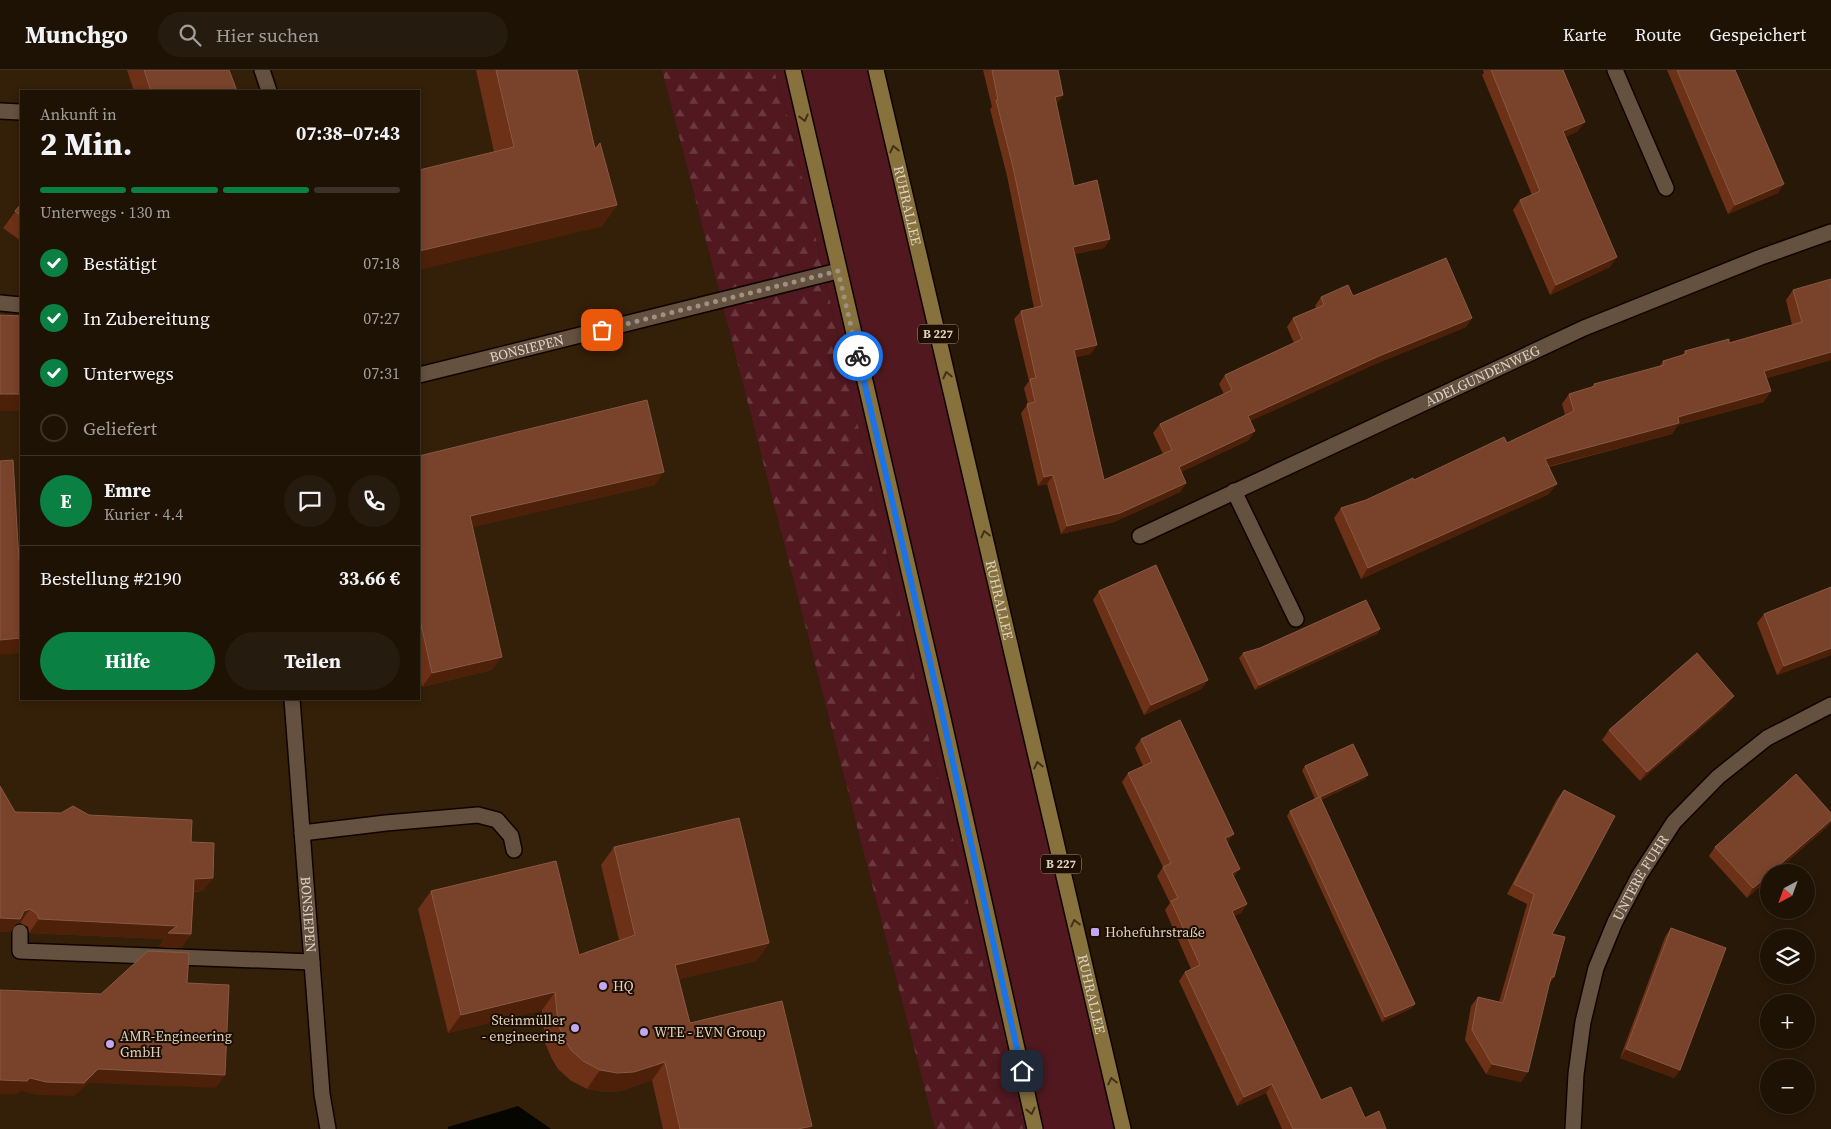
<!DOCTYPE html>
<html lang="de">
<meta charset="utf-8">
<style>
:root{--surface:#1e1205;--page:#261b0f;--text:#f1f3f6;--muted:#a19e9a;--line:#3c3227;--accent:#0b8043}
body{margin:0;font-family:"Source Serif 4",serif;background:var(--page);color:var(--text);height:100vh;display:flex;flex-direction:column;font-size:19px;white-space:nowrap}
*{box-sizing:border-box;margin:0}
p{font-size:16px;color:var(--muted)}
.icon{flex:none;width:28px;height:28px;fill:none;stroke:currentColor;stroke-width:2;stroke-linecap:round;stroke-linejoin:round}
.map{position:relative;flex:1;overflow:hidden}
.side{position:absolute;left:20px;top:20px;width:400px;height:610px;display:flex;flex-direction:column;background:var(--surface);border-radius:0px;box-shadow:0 2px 8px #0003,0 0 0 1px var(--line)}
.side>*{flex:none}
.needle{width:32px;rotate:221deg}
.controls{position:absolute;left:1760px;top:794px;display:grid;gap:10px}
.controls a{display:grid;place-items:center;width:55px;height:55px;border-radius:50%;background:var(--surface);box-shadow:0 2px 8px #0003,0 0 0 1px var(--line);font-size:25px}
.pin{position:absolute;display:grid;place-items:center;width:42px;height:42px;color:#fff;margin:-21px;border-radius:10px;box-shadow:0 2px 8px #0006}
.courier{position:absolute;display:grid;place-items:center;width:50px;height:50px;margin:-25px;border:4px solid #1a73e8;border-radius:50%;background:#fff;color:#222;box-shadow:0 1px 6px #0007}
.head em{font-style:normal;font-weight:700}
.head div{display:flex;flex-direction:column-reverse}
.head{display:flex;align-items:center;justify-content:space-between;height:85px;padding:0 20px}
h1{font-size:32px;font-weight:700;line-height:38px}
.bar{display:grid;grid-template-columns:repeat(4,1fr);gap:8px 5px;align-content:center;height:60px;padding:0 20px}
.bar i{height:6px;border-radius:4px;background:var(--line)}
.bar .current{background:var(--accent)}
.bar p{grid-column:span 4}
.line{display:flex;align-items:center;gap:12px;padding:0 20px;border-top:1px solid var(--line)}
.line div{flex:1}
.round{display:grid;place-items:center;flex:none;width:52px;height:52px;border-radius:26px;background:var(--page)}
ol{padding:0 20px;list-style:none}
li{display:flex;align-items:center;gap:15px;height:55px}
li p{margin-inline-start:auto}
li .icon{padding:5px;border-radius:50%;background:var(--accent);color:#fff;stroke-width:4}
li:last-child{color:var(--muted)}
li i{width:28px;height:28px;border:2px solid var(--line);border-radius:50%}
.primary-button{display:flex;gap:10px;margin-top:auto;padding:10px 20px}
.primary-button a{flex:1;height:58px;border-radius:30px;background:var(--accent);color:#fff;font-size:20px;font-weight:700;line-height:58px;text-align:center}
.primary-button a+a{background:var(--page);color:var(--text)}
header{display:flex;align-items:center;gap:30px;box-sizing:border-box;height:70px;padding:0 25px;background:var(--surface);border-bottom:1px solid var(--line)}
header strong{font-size:24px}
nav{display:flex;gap:28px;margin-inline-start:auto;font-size:18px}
.search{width:350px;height:45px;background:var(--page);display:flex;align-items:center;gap:12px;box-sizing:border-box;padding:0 18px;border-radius:28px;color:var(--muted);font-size:19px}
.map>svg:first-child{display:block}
</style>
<header>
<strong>Munchgo</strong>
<div class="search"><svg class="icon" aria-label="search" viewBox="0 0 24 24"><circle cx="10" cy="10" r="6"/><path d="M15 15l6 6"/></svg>Hier suchen</div>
<nav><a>Karte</a><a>Route</a><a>Gespeichert</a></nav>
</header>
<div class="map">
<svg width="1831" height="1059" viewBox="0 0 1831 1059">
<defs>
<pattern id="forest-firs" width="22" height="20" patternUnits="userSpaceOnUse" patternTransform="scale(1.25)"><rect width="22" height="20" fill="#511820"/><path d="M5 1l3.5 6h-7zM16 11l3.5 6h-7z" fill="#6a393f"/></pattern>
</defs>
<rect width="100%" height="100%" fill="#281807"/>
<path fill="#341f08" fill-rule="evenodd" d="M0 0H662L935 1059H0ZM21 21H419V629H21Z"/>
<polygon fill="#511820" points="774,0 874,0 1120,1059 1023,1059 922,640 792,62"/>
<polygon fill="url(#forest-firs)" points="662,0 774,0 792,62 922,640 1023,1059 935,1059"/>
<polygon fill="#050600" points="518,1036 551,1059 448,1059 448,1057"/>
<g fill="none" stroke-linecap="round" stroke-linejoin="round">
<defs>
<g id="service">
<polyline points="262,0 269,21"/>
<polyline points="0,41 21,42"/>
<polyline points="0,233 21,235"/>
<polyline points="1234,421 1296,549"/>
<polyline points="302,763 386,753 478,745 497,750 511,766 514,780"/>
<polyline points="20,862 20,881 312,892"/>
</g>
<g id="minor">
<polyline points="1615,0 1666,118"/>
<path id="s1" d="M419 305 838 201"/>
<path id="s2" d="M1140 466 1584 258 1761 187 1831 162"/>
<path id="s3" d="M292 629 322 1024 328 1059"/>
<path id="s4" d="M1573 1059 1576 1004 1583 952 1596 898 1615 852 1639 806 1674 752 1718 707 1767 668 1831 635"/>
</g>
<g id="primary">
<polyline points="793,0 940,635 1035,1059"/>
<path id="s5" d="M876 0 1123 1059"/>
</g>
</defs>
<use href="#service" stroke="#100400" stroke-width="18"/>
<use href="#minor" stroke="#100400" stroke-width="18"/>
<use href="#primary" stroke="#100400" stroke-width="18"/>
<use href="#service" stroke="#64513f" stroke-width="15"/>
<use href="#minor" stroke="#64513f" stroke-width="15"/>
<use href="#primary" stroke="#87713d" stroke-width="15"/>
</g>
<g fill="#6c3117">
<polygon points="127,0 229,0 237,21 134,21"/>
<polygon points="476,0 577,0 595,79 617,135 601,157 494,82"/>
<polygon points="983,0 1058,0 1063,25 1056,34 1074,116 1110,169 1104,178 1075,184 1091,284 1075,287 1104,410 1163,384 1153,363 1160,354 1224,324 1219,314 1225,305 1294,273 1287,257 1293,248 1316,238 1315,236 1321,227 1353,226 1472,248 1466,257 1373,295 1250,351 1249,370 1181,402 1186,413 1180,422 1114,452 1061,464 1047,414 1038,416 1021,343 1028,334 1024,318 1029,311 1014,249 1021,241 1034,238 1007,106 990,39 992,37"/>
<polygon points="1483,0 1563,0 1578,61 1565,67 1610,197 1550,225 1513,140 1520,130 1532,125 1482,5 1484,3"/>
<polygon points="1667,0 1735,0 1778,123 1728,144"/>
<polygon points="21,134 21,171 3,158"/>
<polygon points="1793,220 1831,290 1767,308 1764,332 1678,355 1672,364 1549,397 1549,424 1361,509 1334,448 1341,438 1366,430 1414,410 1507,373 1565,345 1562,334 1569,324 1592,317 1594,314 1659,297 1663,291 1682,286 1685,281 1729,273 1792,255 1786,230"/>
<polygon points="419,386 655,415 472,457 492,600 422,617 419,601"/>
<polygon points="1831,517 1831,585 1777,605 1757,553 1764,544"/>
<polygon points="1099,521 1208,610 1201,619 1144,645 1093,530"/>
<polygon points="1380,559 1377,564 1255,620 1239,588 1243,583"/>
<polygon points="1727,635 1640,711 1602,670 1609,660"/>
<polygon points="1141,669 1228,772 1234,807 1247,834 1241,843 1234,846 1321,1030 1365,1048 1386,1059 1282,1059 1266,1023 1237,1036 1179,911 1185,902 1191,899 1165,840 1170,833 1157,806 1163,797 1122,712 1128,703 1143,696 1135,678"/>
<polygon points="1305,696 1365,709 1321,730 1415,934 1412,938 1382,952 1287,746 1290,741 1315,729 1302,700"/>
<polygon points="0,716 15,742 89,745 191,772 203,821 194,822 191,864 181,878 159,877 164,869 29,863 28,857 20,853 16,854 11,862 0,862"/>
<polygon points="1564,720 1552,864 1554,907 1549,914 1521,1012 1486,1004 1465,970 1471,936 1478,927 1499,932 1527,834 1507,824 1557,729"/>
<polygon points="1831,743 1831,752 1828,756 1775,802 1769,802 1769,808 1747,828 1709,786 1715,777"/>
<polygon points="614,777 769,873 756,891 679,909 690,953 812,1056 809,1059 663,1059 652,1010 621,1021 604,1022 587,1019 570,1010 558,999 552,989 545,973 542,940 448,963 418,839 431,821 579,885 619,870 601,795"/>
<polygon points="1671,858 1680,1000 1674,1008 1620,988 1665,867"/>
</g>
<g fill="#4c2009">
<polygon points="1063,25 1057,34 1049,36 1055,27"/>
<polygon points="1585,52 1578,61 1556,71 1563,61"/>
<polygon points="1784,114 1778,123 1728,144 1735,135"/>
<polygon points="617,135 601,157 419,200 419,181"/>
<polygon points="1110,169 1104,178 1067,186 1073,177"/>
<polygon points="1617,187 1610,197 1550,225 1556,215"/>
<polygon points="1472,248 1466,257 1373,295 1242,355 1248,346 1379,286"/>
<polygon points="1097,275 1091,284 1068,289 1074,280"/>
<polygon points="1831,282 1831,290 1757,311 1764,301"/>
<polygon points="1771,321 1764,332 1678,355 1672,364 1538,399 1545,389 1678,347"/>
<rect x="0" y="324" width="21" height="17"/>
<polygon points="1255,361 1249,370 1173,406 1179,397"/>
<polygon points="664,402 655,415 460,460 470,446"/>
<polygon points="1053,405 1047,414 1038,416 1044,407"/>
<polygon points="1186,413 1180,422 1114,452 1061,464 1067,456"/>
<polygon points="1557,414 1549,424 1361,509 1368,498"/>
<polygon points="1380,559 1377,564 1255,620 1259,615"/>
<polygon points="21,568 21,583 0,585 0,570"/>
<polygon points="1831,578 1831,585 1777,605 1784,596"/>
<polygon points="502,587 492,600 422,617 432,603"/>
<polygon points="1208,610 1201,619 1144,645 1151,635"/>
<polygon points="1734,626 1727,635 1640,711 1647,702"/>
<polygon points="1368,705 1365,709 1316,732 1320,727"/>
<polygon points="1831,750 1831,752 1828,756 1775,802 1771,802"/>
<polygon points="1234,764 1227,773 1225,768"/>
<polygon points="1240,799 1233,808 1232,803"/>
<polygon points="1769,805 1769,808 1747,828 1753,818"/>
<polygon points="213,808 203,821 185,822 194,809"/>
<polygon points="1247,834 1241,843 1225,850 1232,841"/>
<polygon points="30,839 20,853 16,854 11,862 0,862 0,848"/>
<polygon points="39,849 177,856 191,864 181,878 159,877 164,869 29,863"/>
<polygon points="769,873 756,891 662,913 675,895"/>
<polygon points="555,922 542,940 448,963 461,945"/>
<polygon points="1415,934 1412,938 1382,952 1385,947"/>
<polygon points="1626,979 1680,1000 1674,1008 1620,988"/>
<polygon points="665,992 652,1010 621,1021 604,1022 587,1019 600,1000"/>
<polygon points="1492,994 1528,1002 1521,1012 1486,1004"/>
<polygon points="98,999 225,1005 216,1018 89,1013 74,1026 36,1025 21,1021 17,1024 0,1024 0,1010 30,1008"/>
<polygon points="1272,1014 1266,1023 1237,1036 1244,1027"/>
<polygon points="812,1056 809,1059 798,1059"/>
</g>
<g fill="#79422a" stroke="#885943">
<polygon points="144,0 229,0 237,21 151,21"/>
<polygon points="496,0 577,0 595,79 600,73 617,135 419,181 419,100 514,77"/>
<polygon points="992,0 1058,0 1063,25 1055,27 1074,116 1097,110 1110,169 1073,177 1097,275 1074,280 1104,410 1172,380 1160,354 1232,320 1225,305 1302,269 1293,248 1324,235 1321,227 1348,215 1353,226 1446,188 1472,248 1379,286 1248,346 1255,361 1179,397 1186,413 1120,443 1067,456 1053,405 1044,407 1027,334 1035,332 1030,309 1036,308 1021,241 1042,236 1013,97 996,30 998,30"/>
<polygon points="1491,0 1563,0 1585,52 1563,61 1617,187 1556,215 1520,130 1540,121"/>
<polygon points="1677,0 1735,0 1784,114 1735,135"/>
<polygon points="21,134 21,146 15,141"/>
<polygon points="1831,209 1831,282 1764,301 1771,321 1678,347 1679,353 1545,389 1557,414 1368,498 1341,438 1366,430 1413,408 1414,410 1504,367 1507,373 1574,341 1569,324 1595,316 1594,314 1664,295 1663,291 1686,284 1685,281 1729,269 1729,273 1802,252 1793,220"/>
<polygon points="0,245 21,246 21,324 0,324"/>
<polygon points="647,330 664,402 470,446 502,587 432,603 419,546 419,386"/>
<polygon points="13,390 19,490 21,490 21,568 0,570 0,391"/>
<polygon points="1156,495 1208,610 1151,635 1099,521"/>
<polygon points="1831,517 1831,578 1784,596 1764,544"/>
<polygon points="1366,530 1380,559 1259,615 1243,583 1260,578"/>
<polygon points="1697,583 1734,626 1647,702 1609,660"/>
<polygon points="1180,650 1234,764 1225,768 1240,799 1232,803 1247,834 1232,841 1321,1030 1351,1017 1365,1048 1379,1041 1386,1059 1293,1059 1272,1014 1244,1027 1185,902 1200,895 1171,831 1178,828 1163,797 1171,793 1128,703 1152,692 1141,669"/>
<polygon points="1353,674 1368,705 1320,727 1415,934 1385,947 1290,741 1319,727 1305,696"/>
<polygon points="1796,704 1831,743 1831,750 1771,802 1769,802 1769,805 1753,818 1715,777"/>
<polygon points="0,716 15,742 61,743 73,736 89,745 192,750 191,772 214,773 213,808 194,809 191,864 168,863 177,856 39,849 37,844 30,839 24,841 20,849 0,848"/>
<polygon points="1564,720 1615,746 1552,864 1565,867 1554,907 1551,907 1528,1002 1492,994 1472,960 1478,927 1503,933 1534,824 1514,814"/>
<polygon points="739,748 769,873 675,895 690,953 782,931 812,1056 798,1059 680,1059 665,992 634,1002 617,1003 600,1000 583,991 571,980 565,970 558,954 555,922 461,945 431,821 556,791 579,885 635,865 614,777"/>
<polygon points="1671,858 1726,878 1680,1000 1626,979"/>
<polygon points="148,881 189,883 187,913 229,915 225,1005 98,999 84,1013 46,1012 30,1008 27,1011 0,1010 0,920 101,924"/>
</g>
<defs><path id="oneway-chevron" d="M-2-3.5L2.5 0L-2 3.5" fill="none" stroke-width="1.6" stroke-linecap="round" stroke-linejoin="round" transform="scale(1.25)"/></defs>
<g stroke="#433116">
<use href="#oneway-chevron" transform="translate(804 48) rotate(77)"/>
<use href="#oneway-chevron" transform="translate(894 79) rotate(-103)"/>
<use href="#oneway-chevron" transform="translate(947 305) rotate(-103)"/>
<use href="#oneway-chevron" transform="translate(985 464) rotate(-103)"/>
<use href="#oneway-chevron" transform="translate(1038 695) rotate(-103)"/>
<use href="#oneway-chevron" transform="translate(1075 853) rotate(-103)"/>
<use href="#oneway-chevron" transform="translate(1112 1011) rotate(-103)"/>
<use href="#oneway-chevron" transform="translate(1031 1041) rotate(77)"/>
</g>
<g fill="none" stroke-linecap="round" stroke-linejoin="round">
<polyline stroke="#9e9184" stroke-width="5" stroke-dasharray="0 9" points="602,260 838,201 858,286"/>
<polyline stroke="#1a73e8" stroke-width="6" points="858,286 940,635 1022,1001"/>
</g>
<g fill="#c2a8f2" stroke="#1e0f01" stroke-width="2">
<rect x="1090" y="857" width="10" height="10" rx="2.5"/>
<circle cx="603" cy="916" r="5"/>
<circle cx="575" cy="958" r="5"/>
<circle cx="644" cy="962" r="5"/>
<circle cx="110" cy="974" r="5"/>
</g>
<g text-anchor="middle" stroke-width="4" stroke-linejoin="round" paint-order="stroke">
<g fill="#1e0f01" stroke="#a4988c" stroke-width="1">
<rect x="918" y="254.5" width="40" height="19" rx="4"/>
<rect x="1041" y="784.5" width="40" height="19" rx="4"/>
</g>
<g font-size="12" font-weight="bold" fill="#ddd2c8">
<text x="938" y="268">B 227</text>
<text x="1061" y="798">B 227</text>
</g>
<g font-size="14" fill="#ddd2c8" stroke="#1e0f01">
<text dy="5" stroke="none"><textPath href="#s5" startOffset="139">RUHRALLEE</textPath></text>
<text dy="5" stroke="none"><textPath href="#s1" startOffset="111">BONSIEPEN</textPath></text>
<text dy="5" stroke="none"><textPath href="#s2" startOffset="378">ADELGUNDENWEG</textPath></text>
<text dy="5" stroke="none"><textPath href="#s5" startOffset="544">RUHRALLEE</textPath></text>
<text dy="5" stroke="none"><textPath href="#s4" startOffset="264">UNTERE FUHR</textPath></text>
<text dy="5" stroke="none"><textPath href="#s3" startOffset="216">BONSIEPEN</textPath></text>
<text dy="5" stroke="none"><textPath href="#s5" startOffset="949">RUHRALLEE</textPath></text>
</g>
<g font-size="14" fill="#ddd2c8" stroke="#1e0f01" text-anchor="start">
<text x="1105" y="867">Hohefuhrstraße</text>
<text x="613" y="921">HQ</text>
<text x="565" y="955" text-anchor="end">Steinmüller<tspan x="565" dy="16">- engineering</tspan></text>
<text x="654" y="967">WTE - EVN Group</text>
<text x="120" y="971">AMR-Engineering<tspan x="120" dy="16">GmbH</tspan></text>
</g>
</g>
</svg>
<div class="controls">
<a><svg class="needle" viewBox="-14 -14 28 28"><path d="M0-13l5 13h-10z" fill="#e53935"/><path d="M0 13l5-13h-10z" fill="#a19e9a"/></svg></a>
<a><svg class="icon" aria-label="layers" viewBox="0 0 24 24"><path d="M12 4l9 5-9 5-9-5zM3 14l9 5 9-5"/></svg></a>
<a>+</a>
<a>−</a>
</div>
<div class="pin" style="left:602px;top:260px;background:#ea580c"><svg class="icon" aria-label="bag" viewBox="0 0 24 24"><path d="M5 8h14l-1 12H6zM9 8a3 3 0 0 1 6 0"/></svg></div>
<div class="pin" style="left:1022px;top:1001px;background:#1f2937"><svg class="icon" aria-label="home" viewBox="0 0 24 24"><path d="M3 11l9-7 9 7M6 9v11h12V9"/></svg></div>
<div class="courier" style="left:858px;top:286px"><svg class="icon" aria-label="bike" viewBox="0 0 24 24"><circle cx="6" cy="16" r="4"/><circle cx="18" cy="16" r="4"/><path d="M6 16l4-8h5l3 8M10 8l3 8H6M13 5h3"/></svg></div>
<section class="side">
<div class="head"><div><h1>2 Min.</h1><p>Ankunft in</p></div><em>07:38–07:43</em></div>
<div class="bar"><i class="current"></i><i class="current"></i><i class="current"></i><i></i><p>Unterwegs · 130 m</p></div>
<ol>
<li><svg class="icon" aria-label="check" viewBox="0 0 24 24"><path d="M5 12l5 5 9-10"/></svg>Bestätigt<p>07:18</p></li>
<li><svg class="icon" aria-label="check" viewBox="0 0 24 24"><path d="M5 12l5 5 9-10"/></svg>In Zubereitung<p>07:27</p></li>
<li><svg class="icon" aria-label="check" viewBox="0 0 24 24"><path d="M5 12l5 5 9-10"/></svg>Unterwegs<p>07:31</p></li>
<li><i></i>Geliefert</li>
</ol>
<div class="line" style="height:90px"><b class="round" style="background:var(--accent);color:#fff">E</b><div><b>Emre</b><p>Kurier · 4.4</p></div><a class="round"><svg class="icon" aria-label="chat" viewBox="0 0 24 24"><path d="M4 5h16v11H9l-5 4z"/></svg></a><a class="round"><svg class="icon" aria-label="phone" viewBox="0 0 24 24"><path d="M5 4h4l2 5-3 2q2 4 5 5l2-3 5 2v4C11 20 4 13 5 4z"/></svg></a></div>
<div class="line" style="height:65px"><div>Bestellung #2190</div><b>33.66 €</b></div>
<div class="primary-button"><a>Hilfe</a><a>Teilen</a></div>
</section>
</div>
